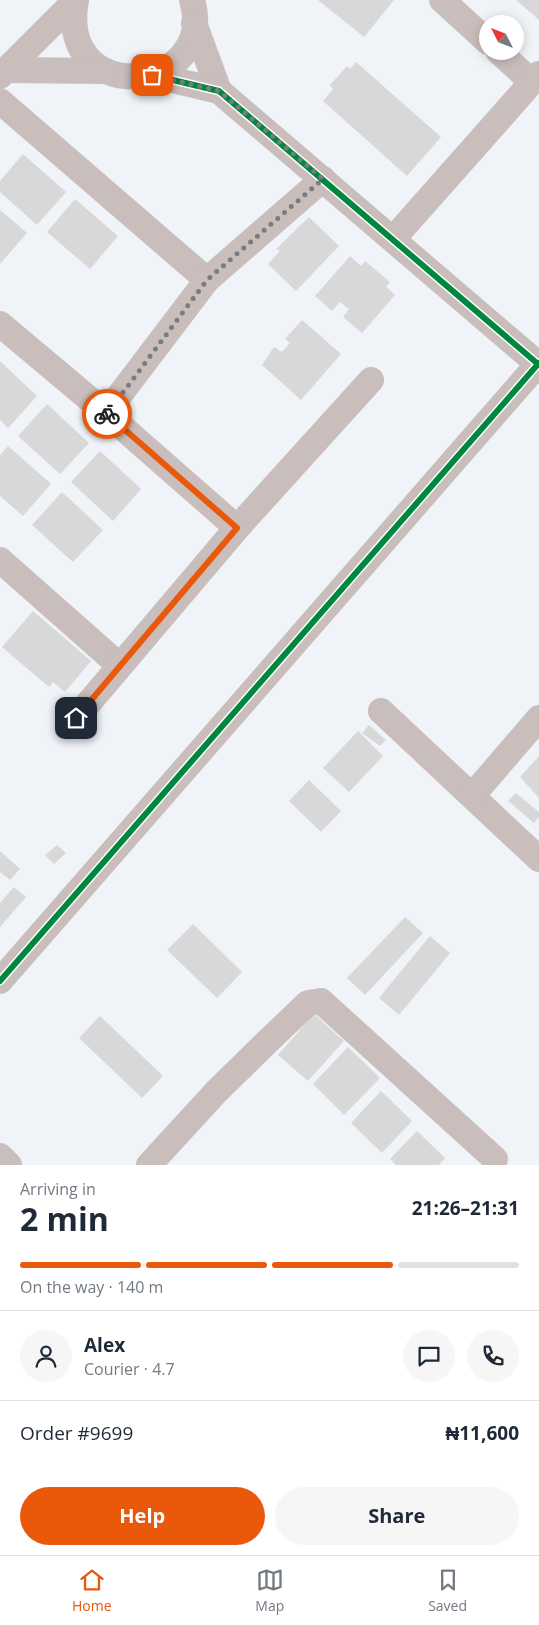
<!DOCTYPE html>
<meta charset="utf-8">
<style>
:root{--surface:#fff;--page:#f6f6f7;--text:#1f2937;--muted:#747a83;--line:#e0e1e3;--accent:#ea580c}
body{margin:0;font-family:"Open Sans",sans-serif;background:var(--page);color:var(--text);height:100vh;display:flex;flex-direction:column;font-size:19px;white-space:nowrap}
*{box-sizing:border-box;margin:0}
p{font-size:16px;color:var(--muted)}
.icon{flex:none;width:28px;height:28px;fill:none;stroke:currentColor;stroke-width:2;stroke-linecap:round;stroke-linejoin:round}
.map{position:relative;height:1165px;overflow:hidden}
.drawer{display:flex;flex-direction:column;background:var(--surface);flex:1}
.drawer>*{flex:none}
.needle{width:32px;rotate:312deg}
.buttons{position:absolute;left:479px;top:15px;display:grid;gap:10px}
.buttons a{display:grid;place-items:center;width:45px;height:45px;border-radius:50%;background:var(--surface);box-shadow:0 2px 12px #0003;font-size:25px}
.pin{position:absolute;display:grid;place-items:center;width:42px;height:42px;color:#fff;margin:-21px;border-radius:10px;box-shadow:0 2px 8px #0006}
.courier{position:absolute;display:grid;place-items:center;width:50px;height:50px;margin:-25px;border:4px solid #ea580c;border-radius:50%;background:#fff;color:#222;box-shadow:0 1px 6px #0007}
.headline em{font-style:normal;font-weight:700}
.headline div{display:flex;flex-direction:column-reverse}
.headline{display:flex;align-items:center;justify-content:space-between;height:85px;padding:0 20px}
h1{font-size:32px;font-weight:700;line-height:38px}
.bar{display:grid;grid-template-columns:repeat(4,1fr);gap:8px 5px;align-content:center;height:60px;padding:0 20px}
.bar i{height:6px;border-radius:4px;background:var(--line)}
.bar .on{background:var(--accent)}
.bar p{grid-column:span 4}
.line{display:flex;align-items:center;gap:12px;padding:0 20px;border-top:1px solid var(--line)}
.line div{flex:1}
.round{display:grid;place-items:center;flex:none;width:52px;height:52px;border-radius:26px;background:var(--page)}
.cta{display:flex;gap:10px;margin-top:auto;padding:10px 20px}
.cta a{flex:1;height:58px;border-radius:30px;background:var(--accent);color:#fff;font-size:20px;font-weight:700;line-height:58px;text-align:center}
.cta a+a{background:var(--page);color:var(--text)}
.dock{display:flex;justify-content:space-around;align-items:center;height:70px;border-top:1px solid var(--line);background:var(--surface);font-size:14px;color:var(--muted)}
.dock a{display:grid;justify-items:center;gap:2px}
.dock .on{color:var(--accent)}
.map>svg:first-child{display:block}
</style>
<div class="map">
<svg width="539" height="1165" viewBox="0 0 539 1165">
<rect width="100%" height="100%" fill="#f0f3f8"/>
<g fill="#d8d8d9">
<polygon points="318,0 394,0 364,37"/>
<polygon points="516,0 539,0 539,20"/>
<polygon points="356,62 441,137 407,176 323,101 333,89 330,85 347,66 350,69"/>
<polygon points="23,154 66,192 37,225 0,192 0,181"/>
<polygon points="75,199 118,236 90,269 47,232"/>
<polygon points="0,210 27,233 0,264"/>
<polygon points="309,217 339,246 296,291 268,264 280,251 276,249"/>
<polygon points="350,256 361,266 365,261 390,282 386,287 395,295 362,333 343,317 349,309 340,302 332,311 315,296"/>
<polygon points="302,320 341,354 301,400 262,365 274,347 282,352 290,343 285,339"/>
<polygon points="0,361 37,396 8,428 0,420"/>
<polygon points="47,404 89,443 60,474 18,436"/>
<polygon points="8,446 51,484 23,516 0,496 0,455"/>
<polygon points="100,451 141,489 113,521 71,482"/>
<polygon points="62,492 103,530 73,562 32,525"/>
<polygon points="33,611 91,661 65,692 53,682 49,687 2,647"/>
<polygon points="369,725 386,740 380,746 362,733"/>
<polygon points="358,731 383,756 349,792 323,768"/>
<polygon points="539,756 539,798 520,777"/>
<polygon points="309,780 341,811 321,832 289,801"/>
<polygon points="516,793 539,812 539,817 534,823 508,801"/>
<polygon points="57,845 66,853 54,864 45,855"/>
<polygon points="0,851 20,869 10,880 0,872"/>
<polygon points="14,887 26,897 0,927 0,903"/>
<polygon points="405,917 423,933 365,995 347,978"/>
<polygon points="193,924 242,972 217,998 167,950"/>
<polygon points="430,936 450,953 399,1015 379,998"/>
<polygon points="314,1014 344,1041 308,1081 278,1055"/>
<polygon points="100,1016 163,1076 142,1098 79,1038"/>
<polygon points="348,1047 380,1078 344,1115 313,1084"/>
<polygon points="381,1091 412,1121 382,1153 351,1123"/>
<polygon points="417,1131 445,1158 439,1165 396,1165 390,1159"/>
</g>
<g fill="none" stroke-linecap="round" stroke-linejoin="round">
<g stroke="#c9bebc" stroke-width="26">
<path d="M76 0C56 111 220 92 192 0"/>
<polyline points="442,0 488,42"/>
<polyline points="194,23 219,91"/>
<polyline points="498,51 532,82"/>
<polyline points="6,70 106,71"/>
<polyline points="152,75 219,91 538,364"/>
<polyline points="0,76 76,0"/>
<polyline points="0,101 207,280"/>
<polyline points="393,239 539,74"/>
<polyline points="0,324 106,413 237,528"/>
<polyline points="106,413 207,280 323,179"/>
<polyline points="0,560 120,666"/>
<polyline points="381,711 539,859"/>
<polyline points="76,718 237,528 371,380"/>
<polyline points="472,796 539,718"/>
<polyline points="0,981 539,363"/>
<polyline points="0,1156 9,1165"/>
<polyline points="149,1165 216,1092 267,1042 308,1003 321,1001 495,1159"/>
</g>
<defs>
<g id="cycleway">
<polyline points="152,75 219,91 538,364"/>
<polyline points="0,981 539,363"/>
</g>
</defs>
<use href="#cycleway" stroke="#fff" stroke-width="9"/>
<use href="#cycleway" stroke="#00873e" stroke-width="6"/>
</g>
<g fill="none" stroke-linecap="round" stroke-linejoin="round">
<polyline stroke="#7a7c80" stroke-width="5" stroke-dasharray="0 9" points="107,414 207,280 323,179 219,91 152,75"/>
<polyline stroke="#ea580c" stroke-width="6" points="76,718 237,528 107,414"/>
</g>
</svg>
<div class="buttons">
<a><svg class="needle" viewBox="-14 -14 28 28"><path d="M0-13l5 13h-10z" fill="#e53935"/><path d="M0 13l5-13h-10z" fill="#747a83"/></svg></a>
</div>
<div class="pin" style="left:152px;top:75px;background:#ea580c"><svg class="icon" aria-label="bag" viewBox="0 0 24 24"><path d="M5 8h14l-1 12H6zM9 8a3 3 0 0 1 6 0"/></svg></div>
<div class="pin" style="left:76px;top:718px;background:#1f2937"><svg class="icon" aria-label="home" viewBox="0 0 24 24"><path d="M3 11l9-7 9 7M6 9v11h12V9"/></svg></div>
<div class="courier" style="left:107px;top:414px"><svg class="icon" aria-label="bike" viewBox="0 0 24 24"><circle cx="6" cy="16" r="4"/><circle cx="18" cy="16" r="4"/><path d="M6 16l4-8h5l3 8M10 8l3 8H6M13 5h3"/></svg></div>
</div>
<section class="drawer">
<div class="headline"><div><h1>2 min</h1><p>Arriving in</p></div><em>21:26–21:31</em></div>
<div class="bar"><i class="on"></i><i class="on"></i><i class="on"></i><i></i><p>On the way · 140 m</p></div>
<div class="line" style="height:90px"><a class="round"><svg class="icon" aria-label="person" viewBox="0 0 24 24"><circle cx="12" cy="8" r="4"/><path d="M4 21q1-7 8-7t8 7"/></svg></a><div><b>Alex</b><p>Courier · 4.7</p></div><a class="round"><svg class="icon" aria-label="chat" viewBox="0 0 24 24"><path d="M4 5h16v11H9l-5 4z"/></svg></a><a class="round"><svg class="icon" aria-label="phone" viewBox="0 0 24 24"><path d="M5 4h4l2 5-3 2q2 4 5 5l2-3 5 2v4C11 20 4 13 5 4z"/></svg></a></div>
<div class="line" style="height:65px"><div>Order #9699</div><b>₦11,600</b></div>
<div class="cta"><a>Help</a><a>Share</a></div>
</section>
<nav class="dock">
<a class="on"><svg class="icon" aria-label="home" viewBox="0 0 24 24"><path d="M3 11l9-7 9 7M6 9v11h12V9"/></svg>Home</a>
<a><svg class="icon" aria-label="map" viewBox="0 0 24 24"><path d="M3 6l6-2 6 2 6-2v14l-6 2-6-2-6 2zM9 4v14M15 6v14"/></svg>Map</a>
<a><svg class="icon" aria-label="saved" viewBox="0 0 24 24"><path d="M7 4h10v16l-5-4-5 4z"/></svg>Saved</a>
</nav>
